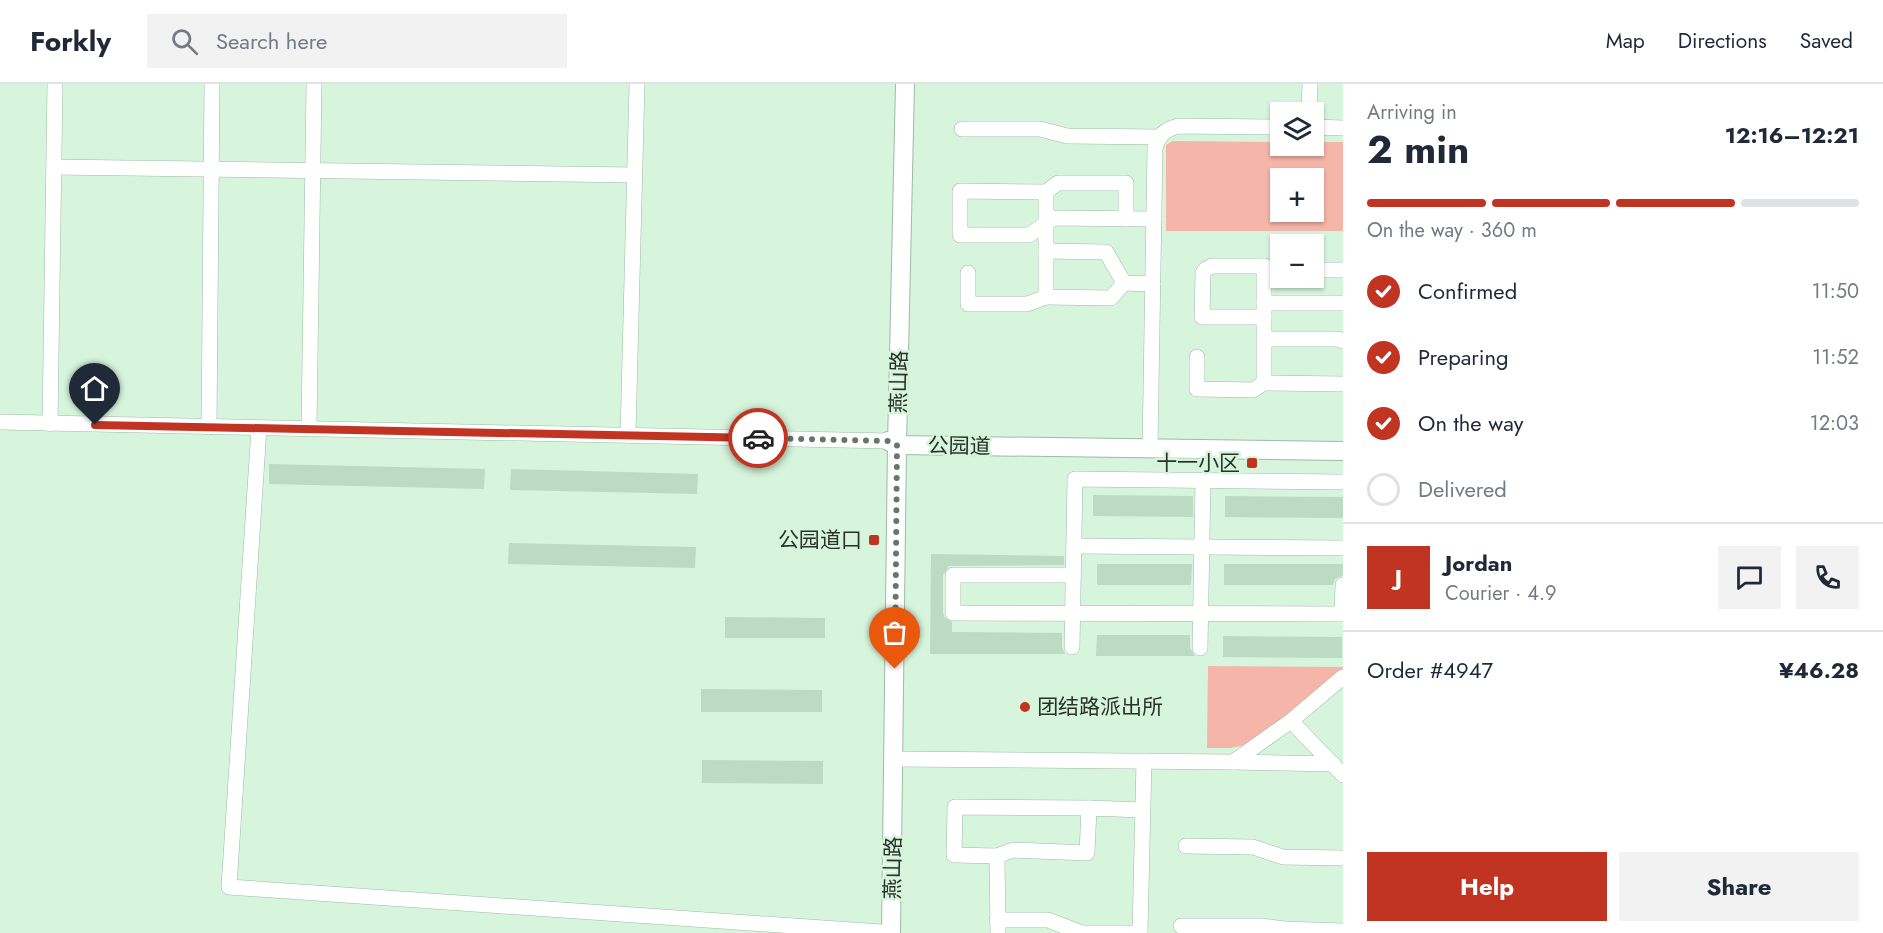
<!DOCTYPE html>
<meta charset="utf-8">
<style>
:root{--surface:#fff;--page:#f2f2f3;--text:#1f2937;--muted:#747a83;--line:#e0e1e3;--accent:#c13422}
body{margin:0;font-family:Jost,"Noto Sans SC",sans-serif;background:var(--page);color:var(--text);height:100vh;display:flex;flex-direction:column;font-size:22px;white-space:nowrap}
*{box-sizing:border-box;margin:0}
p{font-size:20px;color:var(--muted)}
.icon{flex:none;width:33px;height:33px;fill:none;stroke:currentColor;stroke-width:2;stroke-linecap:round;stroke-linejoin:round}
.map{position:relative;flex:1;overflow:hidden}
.sheet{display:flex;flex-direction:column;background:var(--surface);width:540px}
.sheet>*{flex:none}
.buttons{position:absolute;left:1270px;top:18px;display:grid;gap:12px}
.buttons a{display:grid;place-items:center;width:54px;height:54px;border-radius:0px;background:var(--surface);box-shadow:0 2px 4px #0004;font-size:30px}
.pin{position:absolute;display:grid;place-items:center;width:51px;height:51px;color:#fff;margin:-62px -26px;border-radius:50% 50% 50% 0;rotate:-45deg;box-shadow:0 0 6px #0007}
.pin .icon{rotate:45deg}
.courier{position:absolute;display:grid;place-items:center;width:60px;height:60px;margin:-30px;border:4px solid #c13422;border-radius:50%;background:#fff;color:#222;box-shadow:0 2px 8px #0007}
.overview em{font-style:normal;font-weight:700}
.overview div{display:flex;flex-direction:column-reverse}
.overview{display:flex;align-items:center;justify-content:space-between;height:102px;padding:0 24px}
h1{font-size:39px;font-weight:700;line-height:45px}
.bar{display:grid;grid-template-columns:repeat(4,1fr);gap:9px 6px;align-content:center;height:72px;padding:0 24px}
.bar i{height:8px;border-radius:4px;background:var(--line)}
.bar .current{background:var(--accent)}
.bar p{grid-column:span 4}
.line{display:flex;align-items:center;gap:15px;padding:0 24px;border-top:2px solid var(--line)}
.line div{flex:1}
.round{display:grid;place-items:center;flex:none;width:63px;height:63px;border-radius:0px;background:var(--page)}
ol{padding:0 24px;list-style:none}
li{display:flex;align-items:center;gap:18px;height:66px}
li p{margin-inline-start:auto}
li .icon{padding:6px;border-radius:50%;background:var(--accent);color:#fff;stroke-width:4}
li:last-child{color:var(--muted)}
li i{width:33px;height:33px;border:3px solid var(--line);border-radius:50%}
.cta{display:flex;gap:12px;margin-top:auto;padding:12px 24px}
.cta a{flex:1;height:69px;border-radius:0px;background:var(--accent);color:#fff;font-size:24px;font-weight:700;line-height:69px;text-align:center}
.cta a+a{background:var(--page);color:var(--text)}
header{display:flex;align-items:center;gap:36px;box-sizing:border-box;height:84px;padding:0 30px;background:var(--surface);border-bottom:2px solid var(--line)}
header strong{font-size:28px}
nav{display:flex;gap:33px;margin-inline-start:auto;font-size:21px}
.search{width:420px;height:54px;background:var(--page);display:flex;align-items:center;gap:15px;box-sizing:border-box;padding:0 21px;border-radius:0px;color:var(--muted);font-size:22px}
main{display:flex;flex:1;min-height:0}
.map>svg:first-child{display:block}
</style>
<header>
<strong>Forkly</strong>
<div class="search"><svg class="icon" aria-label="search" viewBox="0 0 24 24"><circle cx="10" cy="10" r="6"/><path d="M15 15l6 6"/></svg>Search here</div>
<nav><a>Map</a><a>Directions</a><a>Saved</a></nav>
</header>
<main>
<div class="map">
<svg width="1343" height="849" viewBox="0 0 1343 849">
<rect width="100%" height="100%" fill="#d7f5dd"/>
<g fill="#f5b5a8" fill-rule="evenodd">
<path d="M1173 57 1281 58V62H1314V58H1343V147H1166V61ZM1281 94H1314V128H1281Z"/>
<polygon points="1208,582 1343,583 1343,587 1250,660 1231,664 1207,664"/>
</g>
<g fill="#bddac3">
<polygon points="269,380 485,385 484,405 269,400"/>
<polygon points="511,385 698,390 697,410 510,406"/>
<polygon points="1093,411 1193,412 1193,433 1093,432"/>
<polygon points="1225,412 1343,413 1343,434 1225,433"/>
<polygon points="509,459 696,463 695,484 508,480"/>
<polygon points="931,470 1064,472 1064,481 949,482 943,491 943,529 945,534 952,538 952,548 1062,549 1062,563 1065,570 930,570"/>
<polygon points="1097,480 1192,480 1191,501 1097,501"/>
<polygon points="1224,480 1343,480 1343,491 1335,495 1333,501 1224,501"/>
<polygon points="725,533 825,534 825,554 725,554"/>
<polygon points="1097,551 1190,551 1190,564 1195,572 1096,572"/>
<polygon points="1223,552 1342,553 1342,574 1223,573"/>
<polygon points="701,605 822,606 822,628 701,628"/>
<polygon points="702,676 823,677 823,700 702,699"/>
</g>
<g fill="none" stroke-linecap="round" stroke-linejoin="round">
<defs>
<g id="minor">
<polyline points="1309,28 1310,0"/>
<polyline points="1314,43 1343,44"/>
<polyline points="962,45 1040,45 1067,52 1158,53"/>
<polyline points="54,83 634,91"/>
<polyline points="1046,108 1058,99 1126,99 1126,135"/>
<polyline points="1046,167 1106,168 1124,199 1153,200"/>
<polyline points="1264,182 1264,299"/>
<polyline points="1314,186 1343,186"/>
<polyline points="968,189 968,220 1027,220 1046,213"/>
<path d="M1124 199 1111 214 1046 213C1046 178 1046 143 1046 108L960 107V151H1029L1054 134 1154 135"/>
<polyline points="1264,219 1343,219"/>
<polyline points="1264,233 1202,233 1203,189 1206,185 1212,182 1264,182 1281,186"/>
<polyline points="1265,255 1338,255 1343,257"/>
<polyline points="1197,273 1197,305 1253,306 1264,299 1343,300"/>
<polyline points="0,338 888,357"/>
<polyline points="50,340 55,0"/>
<polyline points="209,343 212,0"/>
<polyline points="259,344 229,803 881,848"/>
<polyline points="309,345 314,0"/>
<polyline points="628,351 637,0"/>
<path d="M1150 364 1155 64C1159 51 1164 46 1178 42L1281 43"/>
<polyline points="1074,462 1343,464"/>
<polyline points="1073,491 953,491 953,529 1342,530 1343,501"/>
<polyline points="1072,563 1075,395 1343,398"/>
<polyline points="1200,564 1203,396"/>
<polyline points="1291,637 1343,691"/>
<polyline points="894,675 1233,678 1291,637 1343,593"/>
<polyline points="1233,678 1333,680"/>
<polyline points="1186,762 1253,763 1283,773 1343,774"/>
<polyline points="997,772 954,771 955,723 1089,724"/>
<polyline points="997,836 1048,836 1082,849 1140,849"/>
<polyline points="1181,842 1261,842 1285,845 1343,847"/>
<polyline points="998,849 997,772 1013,766 1087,769 1089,724 1142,726"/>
<polyline points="1140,849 1144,677"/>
</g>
<g id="major">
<polyline points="888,357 897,361 1343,367"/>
<polyline points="891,849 897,361 905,0"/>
</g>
</defs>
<use href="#minor" stroke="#9ebaa4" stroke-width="16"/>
<use href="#major" stroke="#9ebaa4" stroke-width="20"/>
<use href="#minor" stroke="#fff" stroke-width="15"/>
<use href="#major" stroke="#fff" stroke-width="18"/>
</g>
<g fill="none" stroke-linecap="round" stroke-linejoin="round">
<polyline stroke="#657768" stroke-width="6" stroke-dasharray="0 10.8" points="758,354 888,357 897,361 895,585"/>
<polyline stroke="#c13422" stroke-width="8" points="95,341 758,354"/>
</g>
<g fill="#c13422" stroke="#d7f5dd" stroke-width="2">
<rect x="1246" y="373" width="12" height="12" rx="3"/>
<rect x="868" y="450" width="12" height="12" rx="3"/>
<circle cx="1025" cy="623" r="6"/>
</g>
<g text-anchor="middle" stroke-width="5" stroke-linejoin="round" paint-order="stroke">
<g font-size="21" fill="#273329" stroke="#d7f5dd">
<text transform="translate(899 298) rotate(-89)" y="7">燕山路</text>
<text transform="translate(959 362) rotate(1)" y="7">公园道</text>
<text transform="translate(893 784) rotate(-89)" y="7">燕山路</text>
</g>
<g font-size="21" fill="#273329" stroke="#d7f5dd" text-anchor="end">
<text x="1240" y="386">十一小区</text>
<text x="862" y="463">公园道口</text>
<text x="1037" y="630" text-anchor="start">团结路派出所</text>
</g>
</g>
</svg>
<div class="buttons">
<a><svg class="icon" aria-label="layers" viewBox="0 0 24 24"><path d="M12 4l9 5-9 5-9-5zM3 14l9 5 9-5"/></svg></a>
<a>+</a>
<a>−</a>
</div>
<div class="pin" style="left:895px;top:585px;background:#ea580c"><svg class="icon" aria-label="bag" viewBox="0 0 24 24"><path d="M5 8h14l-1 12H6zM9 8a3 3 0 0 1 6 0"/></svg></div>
<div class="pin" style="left:95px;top:341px;background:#1f2937"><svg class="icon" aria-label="home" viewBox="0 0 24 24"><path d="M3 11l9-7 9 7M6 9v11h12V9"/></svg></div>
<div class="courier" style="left:758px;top:354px"><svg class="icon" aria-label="car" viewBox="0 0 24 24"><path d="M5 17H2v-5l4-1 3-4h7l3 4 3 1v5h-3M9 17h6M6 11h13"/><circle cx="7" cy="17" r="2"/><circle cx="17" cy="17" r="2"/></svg></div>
</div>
<section class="sheet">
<div class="overview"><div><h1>2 min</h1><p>Arriving in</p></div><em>12:16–12:21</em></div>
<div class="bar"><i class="current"></i><i class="current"></i><i class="current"></i><i></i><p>On the way · 360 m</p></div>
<ol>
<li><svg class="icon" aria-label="check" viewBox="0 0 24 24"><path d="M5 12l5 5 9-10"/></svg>Confirmed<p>11:50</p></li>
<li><svg class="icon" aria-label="check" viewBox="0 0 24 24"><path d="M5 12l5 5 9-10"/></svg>Preparing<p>11:52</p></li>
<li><svg class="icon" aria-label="check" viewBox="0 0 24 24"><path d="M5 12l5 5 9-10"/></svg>On the way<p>12:03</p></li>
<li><i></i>Delivered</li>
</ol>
<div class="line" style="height:108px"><b class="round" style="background:var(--accent);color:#fff">J</b><div><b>Jordan</b><p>Courier · 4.9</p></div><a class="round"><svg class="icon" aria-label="chat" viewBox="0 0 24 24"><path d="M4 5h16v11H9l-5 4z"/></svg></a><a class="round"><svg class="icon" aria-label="phone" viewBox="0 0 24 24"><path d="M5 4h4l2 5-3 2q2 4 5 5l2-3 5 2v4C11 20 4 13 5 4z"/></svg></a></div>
<div class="line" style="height:78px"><div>Order #4947</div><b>¥46.28</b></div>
<div class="cta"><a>Help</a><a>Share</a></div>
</section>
</main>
